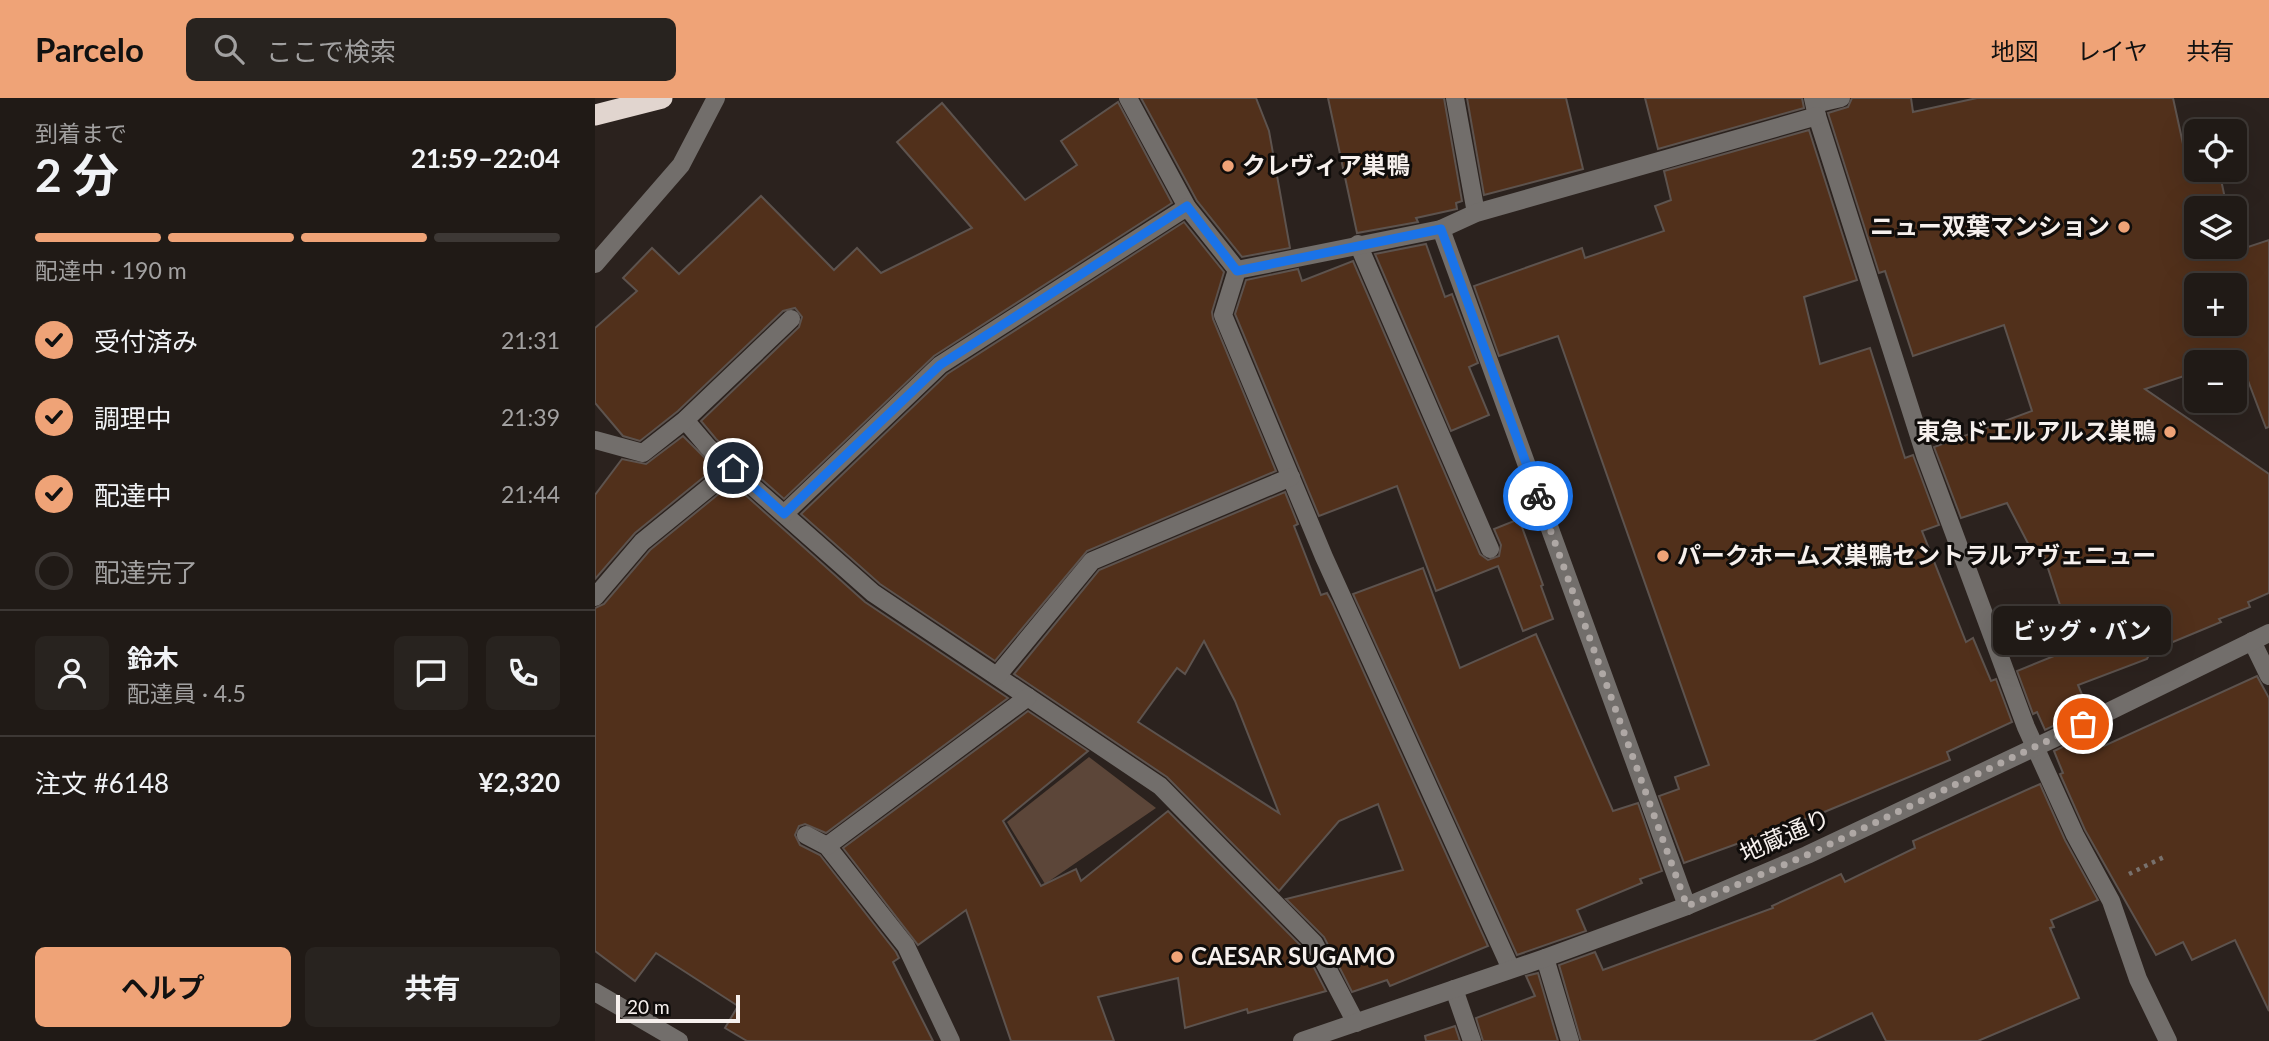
<!DOCTYPE html>
<html lang="ja">
<meta charset="utf-8">
<style>
:root{--surface:#201a16;--page:#28231f;--text:#f1f3f6;--muted:#a2a1a1;--line:#3d3835;--accent:#efa377}
body{margin:0;font-family:Lato,"Noto Sans JP",sans-serif;background:var(--page);color:var(--text);height:100vh;display:flex;flex-direction:column;font-size:26px;white-space:nowrap}
*{box-sizing:border-box;margin:0}
p{font-size:23px;color:var(--muted)}
.icon{flex:none;width:38px;height:38px;fill:none;stroke:currentColor;stroke-width:2;stroke-linecap:round;stroke-linejoin:round}
.map{position:relative;flex:1;overflow:hidden}
.sheet{display:flex;flex-direction:column;background:var(--surface);width:595px}
.sheet>*{flex:none}
.tools{position:absolute;left:1589px;top:21px;display:grid;gap:14px}
.tools a{display:grid;place-items:center;width:63px;height:63px;border-radius:10px;background:var(--surface);box-shadow:0 7px 28px #0002,0 0 0 2px var(--line);font-size:35px}
.scale{position:absolute;left:21px;bottom:18px;width:124px;box-sizing:border-box;padding-left:7px;border:4px solid #f6f0ed;border-top:0;font-size:19px;line-height:24px;white-space:nowrap;color:#f6f0ed;-webkit-text-stroke:5px #100d0b;paint-order:stroke}
.pin{position:absolute;display:grid;place-items:center;width:60px;height:60px;color:#fff;margin:-30px;border:4px solid #fff;border-radius:50%;box-shadow:0 2px 7px #0007}
.courier{position:absolute;display:grid;place-items:center;width:70px;height:70px;margin:-35px;border:5px solid #1a73e8;border-radius:50%;background:#fff;color:#222;box-shadow:0 2px 9px #0007}
.bubble{position:absolute;height:49px;border-radius:10px;background:var(--surface);box-shadow:0 7px 28px #0002,0 0 0 2px var(--line);font-size:23px;font-weight:700;line-height:49px;text-align:center}
.overview em{font-style:normal;font-weight:700}
.overview div{display:flex;flex-direction:column-reverse}
.overview{display:flex;align-items:center;justify-content:space-between;height:119px;padding:0 35px}
h1{font-size:46px;font-weight:700;line-height:52px}
.bar{display:grid;grid-template-columns:repeat(4,1fr);gap:10px 7px;align-content:center;height:84px;padding:0 35px}
.bar i{height:9px;border-radius:5px;background:var(--line)}
.bar .selected{background:var(--accent)}
.bar p{grid-column:span 4}
.line{display:flex;align-items:center;gap:18px;padding:0 35px;border-top:2px solid var(--line)}
.line div{flex:1}
.round{display:grid;place-items:center;flex:none;width:74px;height:74px;border-radius:10px;background:var(--page)}
ol{padding:0 35px;list-style:none}
li{display:flex;align-items:center;gap:21px;height:77px}
li p{margin-inline-start:auto}
li .icon{padding:7px;border-radius:50%;background:var(--accent);color:#111;stroke-width:4}
li:last-child{color:var(--muted)}
li i{width:38px;height:38px;border:4px solid var(--line);border-radius:50%}
.primary-button{display:flex;gap:14px;margin-top:auto;padding:14px 35px}
.primary-button a{flex:1;height:80px;border-radius:10px;background:var(--accent);color:#111;font-size:28px;font-weight:700;line-height:80px;text-align:center}
.primary-button a+a{background:var(--page);color:var(--text)}
header{display:flex;align-items:center;gap:42px;box-sizing:border-box;height:98px;padding:0 35px;background:var(--accent);color:#111}
header strong{font-size:33px}
nav{display:flex;gap:38px;margin-inline-start:auto;font-size:24px}
.search{width:490px;height:63px;background:var(--page);display:flex;align-items:center;gap:18px;box-sizing:border-box;padding:0 24px;border-radius:10px;color:var(--muted);font-size:26px}
main{display:flex;flex:1;min-height:0}
.map>svg:first-child{display:block}
</style>
<header>
<strong>Parcelo</strong>
<div class="search"><svg class="icon" aria-label="search" viewBox="0 0 24 24"><circle cx="10" cy="10" r="6"/><path d="M15 15l6 6"/></svg>ここで検索</div>
<nav><a>地図</a><a>レイヤ</a><a>共有</a></nav>
</header>
<main>
<section class="sheet">
<div class="overview"><div><h1>2 分</h1><p>到着まで</p></div><em>21:59–22:04</em></div>
<div class="bar"><i class="selected"></i><i class="selected"></i><i class="selected"></i><i></i><p>配達中 · 190 m</p></div>
<ol>
<li><svg class="icon" aria-label="check" viewBox="0 0 24 24"><path d="M5 12l5 5 9-10"/></svg>受付済み<p>21:31</p></li>
<li><svg class="icon" aria-label="check" viewBox="0 0 24 24"><path d="M5 12l5 5 9-10"/></svg>調理中<p>21:39</p></li>
<li><svg class="icon" aria-label="check" viewBox="0 0 24 24"><path d="M5 12l5 5 9-10"/></svg>配達中<p>21:44</p></li>
<li><i></i>配達完了</li>
</ol>
<div class="line" style="height:126px"><a class="round"><svg class="icon" aria-label="person" viewBox="0 0 24 24"><circle cx="12" cy="8" r="4"/><path d="M4 21q1-7 8-7t8 7"/></svg></a><div><b>鈴木</b><p>配達員 · 4.5</p></div><a class="round"><svg class="icon" aria-label="chat" viewBox="0 0 24 24"><path d="M4 5h16v11H9l-5 4z"/></svg></a><a class="round"><svg class="icon" aria-label="phone" viewBox="0 0 24 24"><path d="M5 4h4l2 5-3 2q2 4 5 5l2-3 5 2v4C11 20 4 13 5 4z"/></svg></a></div>
<div class="line" style="height:91px"><div>注文 #6148</div><b>¥2,320</b></div>
<div class="primary-button"><a>ヘルプ</a><a>共有</a></div>
</section>
<div class="map">
<svg width="1674" height="943" viewBox="0 0 1674 943">
<rect width="100%" height="100%" fill="#2b221e"/>
<polygon fill="#5c4639" points="494,659 561,710 450,786 412,724"/>
<g fill="#51301b" stroke="#5d534e" stroke-width="2" fill-rule="evenodd">
<polygon points="546,0 661,0 674,33 695,150 647,159 602,103"/>
<polygon points="733,0 849,0 867,103 861,105 862,111 821,120 823,124 762,135"/>
<polygon points="872,0 971,0 988,71 889,97"/>
<polygon points="1050,0 1207,0 1209,10 1063,51"/>
<path d="M1257 0H1316L1318 14 1382 0H1578L1590 55 1601 53V72H1624L1632 110H1601V149H1640L1641 153 1674 142V329L1671 330 1644 259 1629 264H1601V274L1550 291 1674 376V495L1653 504 1655 509 1624 521 1626 524 1556 553 1552 561 1483 587 1493 611 1450 632 1442 614 1438 616 1422 573 1479 550 1447 452 1438 455 1412 405 1366 420 1339 349 1437 313 1409 227 1318 258 1290 173 1284 175 1233 15 1253 9ZM1601 187H1640V226H1601Z"/>
<polygon points="523,4 577,105 339,258 189,401 121,341 106,323 204,229 207,219 200,210 188,213 83,313 45,343 28,338 0,305 0,230 42,193 28,180 57,150 84,176 166,98 239,172 262,150 286,175 377,130 302,44 347,5 430,102 482,67 466,43"/>
<polygon points="1214,32 1262,182 1209,199 1225,266 1275,250 1310,360 1318,357 1344,427 1327,433 1371,544 1378,540 1396,583 1401,581 1417,624 1352,654 1355,662 1222,717 1089,765 1064,698 1084,691 1080,679 1114,667 963,238 904,258 879,188 987,150 990,160 1069,133 1060,108 1076,102 1069,73"/>
<polygon points="589,124 629,174 617,214 618,221 681,373 492,453 400,563 285,486 206,416 352,276"/>
<polygon points="831,146 850,199 857,196 883,265 874,269 894,317 856,333 780,156"/>
<polygon points="758,163 885,456 893,462 904,458 906,447 899,431 924,421 948,487 946,488 958,521 928,533 903,468 841,493 802,388 724,418 640,216 651,182 703,171 707,183"/>
<polygon points="88,338 120,370 40,435 0,481 0,397 27,361 51,366"/>
<polygon points="137,385 270,504 413,600 231,735 210,726 204,728 200,737 205,747 225,757 301,854 304,860 298,864 338,943 152,943 130,930 143,908 61,855 40,883 0,853 0,510 9,506 55,452"/>
<path d="M690 394 703 426 699 428 726 497 732 495 737 504 893 848 795 888 792 882 757 894 729 839 691 801 808 772 783 706 744 723 684 793 572 679 419 576 504 472ZM609 543 640 603 684 715 543 624 582 570 590 576Z"/>
<polygon points="828,470 865,570 941,536 1018,713 1043,705 1067,773 1045,781 1047,785 982,812 991,833 922,857 758,496"/>
<polygon points="1662,578 1674,600 1674,913 1640,842 1597,862 1588,844 1561,857 1490,732 1465,676 1468,675 1459,653 1502,632 1509,648"/>
<polygon points="433,613 493,653 408,723 446,788 481,771 486,783 573,713 710,852 731,893 653,915 652,911 590,930 583,880 503,899 519,943 416,943 371,812 323,847 248,750"/>
<polygon points="1445,686 1470,742 1503,802 1456,822 1459,829 1455,830 1484,900 1383,943 1291,943 1277,915 1218,943 986,943 964,867 1000,854 1008,872 1178,810 1177,808 1246,776 1250,784 1320,750 1318,743"/>
<polygon points="943,875 963,943 888,943 881,920 940,898 931,878"/>
<polygon points="860,928 865,943 831,943 830,938"/>
</g>
<g fill="none" stroke-linecap="round" stroke-linejoin="round">
<polyline stroke="#78716d" stroke-width="4.5" stroke-dasharray="3.5 5" stroke-linecap="butt" points="1534,776 1569,759"/>
<g stroke="#726e6b" stroke-width="18">
<polyline points="533,0 592,109 642,172 628,217 729,459 916,871"/>
<polyline points="860,0 881,115"/>
<polyline points="1218,0 1222,18 1330,357 1431,629 1480,737 1516,803 1543,881 1573,943"/>
<polyline points="1220,6 1246,0"/>
<polyline points="846,131 1092,808"/>
<polyline points="763,146 895,451"/>
<polyline points="0,166 86,67 121,0"/>
<polyline points="642,172 846,131 881,115 1222,18"/>
<polyline points="90,322 113,349 278,495 565,688 719,845 761,925"/>
<polyline points="0,342 48,355 90,322 196,221"/>
<polyline points="189,416 345,267 592,109"/>
<polyline points="0,499 47,444 138,370"/>
<polyline points="1657,543 1674,578"/>
<polyline points="402,578 497,463 696,379"/>
<polyline points="211,737 232,748 311,848 356,943"/>
<polyline points="232,748 433,599"/>
<polyline points="950,860 975,943"/>
<polyline points="859,891 877,943"/>
<polyline points="0,894 84,943"/>
<polyline points="707,943 950,860 1092,808 1212,757 1464,638 1674,535"/>
</g>
<polyline stroke="#e1d5cf" stroke-width="21" points="0,17 67,0"/>
</g>
<g fill="none" stroke-linecap="round" stroke-linejoin="round">
<polyline stroke="#afa8a5" stroke-width="7" stroke-dasharray="0 12.6" points="943,398 1092,808 1212,757 1488,626"/>
<polyline stroke="#1a73e8" stroke-width="9" points="138,370 189,416 345,267 592,108 642,173 846,131 943,398"/>
</g>
<g fill="#efa377" stroke="#100d0b" stroke-width="2.5">
<circle cx="633" cy="68" r="7"/>
<circle cx="1529" cy="129" r="7"/>
<circle cx="1575" cy="334" r="7"/>
<circle cx="1068" cy="458" r="7"/>
<circle cx="582" cy="859" r="7"/>
</g>
<g text-anchor="middle" stroke-width="6" stroke-linejoin="round" paint-order="stroke">
<g font-size="24" font-weight="bold" fill="#f6f0ed" stroke="#100d0b" text-anchor="start">
<text x="647" y="76">クレヴィア巣鴨</text>
<text x="1515" y="137" text-anchor="end">ニュー双葉マンション</text>
<text x="1561" y="342" text-anchor="end">東急ドエルアルス巣鴨</text>
<text x="1082" y="466">パークホームズ巣鴨セントラルアヴェニュー</text>
<text x="596" y="867">CAESAR SUGAMO</text>
</g>
<g font-size="24" fill="#f6f0ed" stroke="#100d0b">
<text transform="translate(1190 738) rotate(-24)" y="8">地蔵通り</text>
</g>
</g>
</svg>
<div class="tools">
<a><svg class="icon" aria-label="locate" viewBox="0 0 24 24"><circle cx="12" cy="12" r="6"/><path d="M12 2v4M12 18v4M2 12h4M18 12h4"/></svg></a>
<a><svg class="icon" aria-label="layers" viewBox="0 0 24 24"><path d="M12 4l9 5-9 5-9-5zM3 14l9 5 9-5"/></svg></a>
<a>+</a>
<a>−</a>
</div>
<div class="scale">20 m</div>
<div class="pin" style="left:1488px;top:626px;background:#ea580c"><svg class="icon" aria-label="bag" viewBox="0 0 24 24"><path d="M5 8h14l-1 12H6zM9 8a3 3 0 0 1 6 0"/></svg></div>
<div class="pin" style="left:138px;top:370px;background:#1f2937"><svg class="icon" aria-label="home" viewBox="0 0 24 24"><path d="M3 11l9-7 9 7M6 9v11h12V9"/></svg></div>
<div class="courier" style="left:943px;top:398px"><svg class="icon" aria-label="bike" viewBox="0 0 24 24"><circle cx="6" cy="16" r="4"/><circle cx="18" cy="16" r="4"/><path d="M6 16l4-8h5l3 8M10 8l3 8H6M13 5h3"/></svg></div>
<div class="bubble" style="left:1398px;top:508px;width:178px">ビッグ・バン</div>
</div>
</main>
